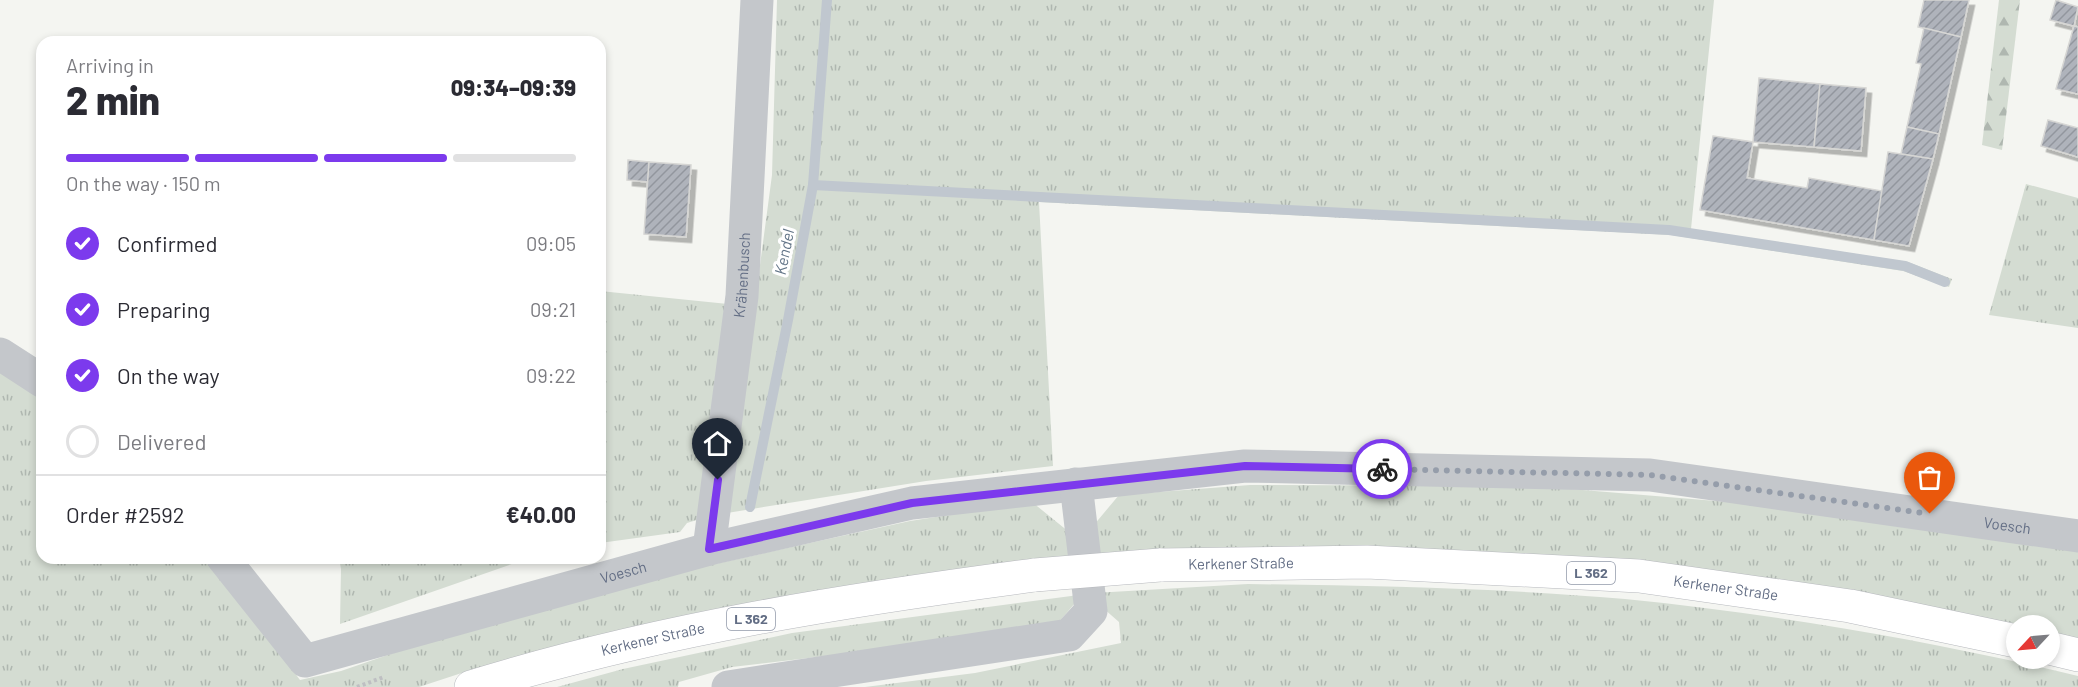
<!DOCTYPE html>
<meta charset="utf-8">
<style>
:root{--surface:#fff;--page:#f7f7f7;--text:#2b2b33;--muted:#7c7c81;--line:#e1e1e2;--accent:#7c3aed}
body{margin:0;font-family:Barlow,sans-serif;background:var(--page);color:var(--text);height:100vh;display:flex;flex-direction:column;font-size:22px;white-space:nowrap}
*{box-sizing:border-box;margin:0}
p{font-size:20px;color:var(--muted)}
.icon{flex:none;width:33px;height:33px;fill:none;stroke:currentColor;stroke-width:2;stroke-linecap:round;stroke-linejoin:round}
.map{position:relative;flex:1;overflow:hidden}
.drawer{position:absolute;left:36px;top:36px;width:570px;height:528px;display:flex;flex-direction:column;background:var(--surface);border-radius:18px;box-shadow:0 3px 9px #0003}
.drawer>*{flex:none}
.needle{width:39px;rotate:244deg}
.buttons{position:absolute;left:2006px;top:615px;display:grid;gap:12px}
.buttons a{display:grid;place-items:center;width:54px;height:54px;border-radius:50%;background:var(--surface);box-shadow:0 3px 9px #0003;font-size:30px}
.pin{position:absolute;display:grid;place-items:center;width:51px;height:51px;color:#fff;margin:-62px -26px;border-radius:50% 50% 50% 0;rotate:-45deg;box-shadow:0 0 6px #0007}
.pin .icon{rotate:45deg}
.courier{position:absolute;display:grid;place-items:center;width:60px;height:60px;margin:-30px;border:4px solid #7c3aed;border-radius:50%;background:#fff;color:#222;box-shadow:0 2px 8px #0007}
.overview em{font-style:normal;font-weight:800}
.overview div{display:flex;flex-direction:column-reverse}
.overview{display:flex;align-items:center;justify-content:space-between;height:102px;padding:0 30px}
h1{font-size:39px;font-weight:800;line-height:45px}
.bar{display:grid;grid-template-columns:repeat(4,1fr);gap:9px 6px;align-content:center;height:72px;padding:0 30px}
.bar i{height:8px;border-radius:4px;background:var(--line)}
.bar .current{background:var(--accent)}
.bar p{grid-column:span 4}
.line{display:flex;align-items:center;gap:15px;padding:0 30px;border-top:2px solid var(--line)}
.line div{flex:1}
ol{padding:0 30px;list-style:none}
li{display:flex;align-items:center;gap:18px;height:66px}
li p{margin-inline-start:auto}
li .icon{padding:6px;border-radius:50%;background:var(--accent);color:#fff;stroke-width:4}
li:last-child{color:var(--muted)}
li i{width:33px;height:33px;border:3px solid var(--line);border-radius:50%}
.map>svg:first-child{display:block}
</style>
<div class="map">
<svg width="2078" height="687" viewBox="0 0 2078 687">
<defs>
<pattern id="grass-tufts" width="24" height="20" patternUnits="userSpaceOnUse" patternTransform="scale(1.5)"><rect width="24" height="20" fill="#d4dcd2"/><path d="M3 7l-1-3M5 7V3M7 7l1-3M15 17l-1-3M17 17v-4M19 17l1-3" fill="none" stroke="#afb7b0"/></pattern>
<pattern id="forest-firs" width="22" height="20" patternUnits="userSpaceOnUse" patternTransform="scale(1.5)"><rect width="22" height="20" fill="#d4dcd2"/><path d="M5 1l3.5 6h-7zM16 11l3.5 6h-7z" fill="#afb7b0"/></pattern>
<pattern id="building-hatch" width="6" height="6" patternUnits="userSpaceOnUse" patternTransform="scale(1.5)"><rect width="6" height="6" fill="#afb3bb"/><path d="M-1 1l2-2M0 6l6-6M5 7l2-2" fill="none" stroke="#92969e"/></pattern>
<filter id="shadow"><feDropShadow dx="5.5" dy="5.5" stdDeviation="0" flood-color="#0004"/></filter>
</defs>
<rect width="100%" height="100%" fill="#f4f5f1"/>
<g fill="url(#grass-tufts)">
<polygon points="777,0 1714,0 1691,229 1908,262 1952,279 1949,287 1903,271 1671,235 1039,202 1053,466 926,481 727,513 772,175"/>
<polygon points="2026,184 2078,198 2078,328 1989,315"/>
<polygon points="600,291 728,304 700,519 687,523 680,532 600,543"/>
<polygon points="0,364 42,394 42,558 210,558 300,680 341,671 446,635 624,584 910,521 1032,502 1069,532 1088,532 1119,495 1250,485 1534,486 1863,513 2078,552 2078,638 2049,632 2049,626 2019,625 1430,550 694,616 480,667 419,687 0,687"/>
<polygon points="339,558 529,558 340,624 341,569"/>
<path d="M1248 584C1374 586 1500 588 1625 599 1776 614 1931 641 2078 676V687H865L975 673 1121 643 1119 622 1095 601 1075 603 1053 629 732 667 679 682 678 687H557L623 669 792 633 1094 593Z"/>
</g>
<polygon fill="url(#forest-firs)" points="1999,0 2020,0 2002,150 1982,145"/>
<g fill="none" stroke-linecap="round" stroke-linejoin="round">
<g stroke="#c0c7cf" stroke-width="10">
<polyline points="813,185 1669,230 1905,266 1945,282"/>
<polyline points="750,507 788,320 813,185 827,0"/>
</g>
</g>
<g fill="url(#building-hatch)" stroke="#d6d6d4" stroke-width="1.5" filter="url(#shadow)">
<polygon points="1924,0 1969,0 1961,37 1918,27"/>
<polygon points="2056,0 2078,7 2074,26 2050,20"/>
<polygon points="2074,26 2078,27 2078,94 2056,89"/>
<polygon points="1924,28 1961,37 1939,134 1907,127 1921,64 1916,63"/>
<polygon points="1759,78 1820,84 1814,147 1753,142"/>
<polygon points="1820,84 1866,88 1861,151 1814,147"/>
<polygon points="2048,120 2078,128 2078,157 2041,146"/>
<polygon points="1907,127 1939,134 1933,159 1901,154"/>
<polygon points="1713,136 1753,142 1747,178 1807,188 1809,178 1882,191 1874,240 1700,210"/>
<polygon points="1888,152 1933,159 1909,246 1874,240"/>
<polygon points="628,160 649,162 648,182 627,180"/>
<polygon points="649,162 691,165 686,237 644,234"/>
</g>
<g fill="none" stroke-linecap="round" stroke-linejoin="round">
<defs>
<g id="primary">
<path id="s3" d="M1160 565 1367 562 1639 576 1850 606 2016 641"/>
<polyline points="2049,648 2078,655"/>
<path id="s4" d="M471 687C655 630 845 600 1035 575"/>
</g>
</defs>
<use href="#primary" stroke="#b7b9be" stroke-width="34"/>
<polyline stroke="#bebfc2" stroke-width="4" stroke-dasharray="3 3" stroke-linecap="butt" points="357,687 384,677"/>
<g stroke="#c4c7cb" stroke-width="33">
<polyline points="0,354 42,381"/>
<path id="s1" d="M709 549 742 296 757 0"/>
<path id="s2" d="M223 558 305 661 709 549 912 503 1245 466 1650 475 2078 536"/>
<polyline points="728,687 1069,635 1091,611 1076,484"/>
</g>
<use href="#primary" stroke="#fff" stroke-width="33"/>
<defs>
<polyline id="primary-bridge" points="1035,575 1160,565"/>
</defs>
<use href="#primary-bridge" stroke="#b7b9be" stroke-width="34" stroke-linecap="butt"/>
<use href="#primary-bridge" stroke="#fff" stroke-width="33"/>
</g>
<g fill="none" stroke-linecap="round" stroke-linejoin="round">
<polyline stroke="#959daa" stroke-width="6" stroke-dasharray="0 10.8" points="1382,469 1650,475 1930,514"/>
<polyline stroke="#7c3aed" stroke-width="8" points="718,480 709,549 912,503 1245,466 1382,469"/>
</g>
<g text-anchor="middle" stroke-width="6" stroke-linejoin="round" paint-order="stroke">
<g fill="#fff" stroke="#9199a9" stroke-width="1.5">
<rect x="1567" y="562" width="48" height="22" rx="4.5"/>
<rect x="727" y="608" width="48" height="22" rx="4.5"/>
</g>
<g font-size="14" font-weight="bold" fill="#626d84">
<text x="1591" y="578">L 362</text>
<text x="751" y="624">L 362</text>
</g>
<g font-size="15" fill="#626d84" stroke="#fff">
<text dy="5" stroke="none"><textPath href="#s1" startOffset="276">Krähenbusch</textPath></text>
<text dy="5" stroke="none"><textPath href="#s2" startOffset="1860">Voesch</textPath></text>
<text dy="5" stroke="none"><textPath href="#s3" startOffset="81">Kerkener Straße</textPath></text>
<text dy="5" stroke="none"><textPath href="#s2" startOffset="462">Voesch</textPath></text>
<text dy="5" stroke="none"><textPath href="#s3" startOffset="567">Kerkener Straße</textPath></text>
<text dy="5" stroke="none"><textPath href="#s4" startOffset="188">Kerkener Straße</textPath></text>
</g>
<g font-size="16" font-style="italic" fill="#637588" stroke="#fff">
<text transform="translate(784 252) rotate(-79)" y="6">Kendel</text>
</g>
</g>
</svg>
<div class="buttons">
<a><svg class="needle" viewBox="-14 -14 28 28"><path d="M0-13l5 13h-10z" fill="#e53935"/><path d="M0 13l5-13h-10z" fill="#7c7c81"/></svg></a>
</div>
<div class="pin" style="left:1930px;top:514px;background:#ea580c"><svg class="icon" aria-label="bag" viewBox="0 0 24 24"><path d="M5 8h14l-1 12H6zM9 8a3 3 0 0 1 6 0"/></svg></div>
<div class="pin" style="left:718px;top:480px;background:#1f2937"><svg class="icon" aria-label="home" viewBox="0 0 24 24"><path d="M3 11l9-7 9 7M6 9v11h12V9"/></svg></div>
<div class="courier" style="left:1382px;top:469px"><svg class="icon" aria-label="bike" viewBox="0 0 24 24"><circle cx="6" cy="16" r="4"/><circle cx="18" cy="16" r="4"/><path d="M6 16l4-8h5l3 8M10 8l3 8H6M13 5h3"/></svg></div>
<section class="drawer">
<div class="overview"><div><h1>2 min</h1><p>Arriving in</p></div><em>09:34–09:39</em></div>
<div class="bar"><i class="current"></i><i class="current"></i><i class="current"></i><i></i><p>On the way · 150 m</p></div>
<ol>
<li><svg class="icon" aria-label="check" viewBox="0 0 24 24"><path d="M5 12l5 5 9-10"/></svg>Confirmed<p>09:05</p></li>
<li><svg class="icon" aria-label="check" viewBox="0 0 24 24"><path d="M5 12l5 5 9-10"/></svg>Preparing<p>09:21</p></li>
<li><svg class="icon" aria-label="check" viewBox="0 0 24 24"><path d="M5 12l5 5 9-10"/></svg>On the way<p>09:22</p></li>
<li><i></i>Delivered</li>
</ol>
<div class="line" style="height:78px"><div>Order #2592</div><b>€40.00</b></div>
</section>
</div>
